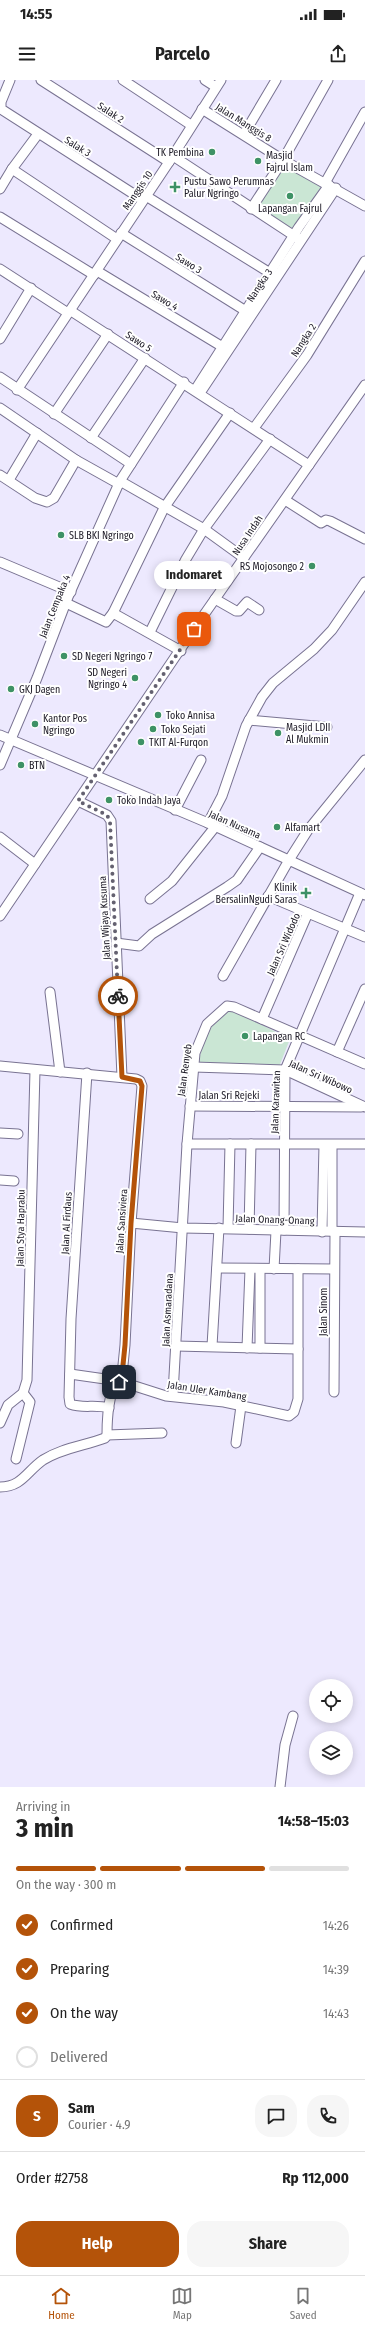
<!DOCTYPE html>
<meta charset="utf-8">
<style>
:root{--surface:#fff;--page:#f6f6f6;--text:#222;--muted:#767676;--line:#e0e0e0;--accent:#b45309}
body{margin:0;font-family:"Fira Sans Condensed",sans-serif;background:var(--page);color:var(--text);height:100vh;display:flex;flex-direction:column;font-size:15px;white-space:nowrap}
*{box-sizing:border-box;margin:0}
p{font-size:13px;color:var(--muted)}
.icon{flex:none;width:22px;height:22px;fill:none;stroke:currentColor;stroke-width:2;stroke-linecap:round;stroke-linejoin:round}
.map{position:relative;height:1707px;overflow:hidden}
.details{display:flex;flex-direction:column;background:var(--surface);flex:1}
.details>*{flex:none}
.fabs{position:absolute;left:309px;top:1599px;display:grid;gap:8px}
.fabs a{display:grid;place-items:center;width:44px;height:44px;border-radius:50%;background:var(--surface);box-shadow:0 2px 10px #0003;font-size:20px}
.pin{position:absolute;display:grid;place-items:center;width:34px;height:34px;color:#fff;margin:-17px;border-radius:8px;box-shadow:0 2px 6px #0006}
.courier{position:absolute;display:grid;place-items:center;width:40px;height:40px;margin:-20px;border:3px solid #b45309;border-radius:50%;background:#fff;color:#222;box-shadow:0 1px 5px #0007}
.bubble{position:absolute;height:28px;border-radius:14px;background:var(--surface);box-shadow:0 2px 10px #0003;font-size:13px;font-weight:700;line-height:28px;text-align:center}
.overview em{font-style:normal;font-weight:700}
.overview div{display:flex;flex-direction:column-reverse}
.overview{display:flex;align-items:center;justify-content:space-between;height:68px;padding:0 16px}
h1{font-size:26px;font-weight:700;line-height:30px}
.bar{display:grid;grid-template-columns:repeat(4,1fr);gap:6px 4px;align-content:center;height:48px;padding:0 16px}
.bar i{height:5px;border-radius:3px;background:var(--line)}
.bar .current{background:var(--accent)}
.bar p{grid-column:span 4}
.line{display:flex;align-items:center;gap:10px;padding:0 16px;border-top:1px solid var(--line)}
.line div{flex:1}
.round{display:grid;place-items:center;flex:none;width:42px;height:42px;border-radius:16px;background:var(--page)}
ol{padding:0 16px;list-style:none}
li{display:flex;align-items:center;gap:12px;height:44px}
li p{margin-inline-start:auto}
li .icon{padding:4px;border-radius:50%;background:var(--accent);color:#fff;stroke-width:4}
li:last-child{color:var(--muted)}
li i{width:22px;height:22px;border:2px solid var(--line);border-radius:50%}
.cta{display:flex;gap:8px;margin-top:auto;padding:8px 16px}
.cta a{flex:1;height:46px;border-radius:16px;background:var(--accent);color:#fff;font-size:16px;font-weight:700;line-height:46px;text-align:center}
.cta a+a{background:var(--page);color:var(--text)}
.status{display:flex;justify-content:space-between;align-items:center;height:28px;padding:0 20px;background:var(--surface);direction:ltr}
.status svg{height:11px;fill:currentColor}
header{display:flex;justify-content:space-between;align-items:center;height:52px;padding:0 16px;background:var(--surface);font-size:18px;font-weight:700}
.tab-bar{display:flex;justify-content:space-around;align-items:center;height:56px;border-top:1px solid var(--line);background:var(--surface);font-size:11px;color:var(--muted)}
.tab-bar a{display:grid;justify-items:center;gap:2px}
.tab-bar .current{color:var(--accent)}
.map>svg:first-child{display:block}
</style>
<div class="status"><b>14:55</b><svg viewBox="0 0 49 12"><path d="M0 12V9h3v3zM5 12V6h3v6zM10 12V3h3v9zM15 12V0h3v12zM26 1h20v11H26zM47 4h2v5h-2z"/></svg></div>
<header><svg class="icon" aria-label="menu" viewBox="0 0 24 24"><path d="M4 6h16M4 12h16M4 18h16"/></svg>Parcelo<svg class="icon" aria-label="share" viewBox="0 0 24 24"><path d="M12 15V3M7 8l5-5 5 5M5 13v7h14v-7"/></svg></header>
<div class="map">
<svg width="365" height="1707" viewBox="0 0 365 1707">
<rect width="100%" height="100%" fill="#ede9fe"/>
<g fill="#cae6d4">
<polygon points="287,84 322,106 293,149 258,127"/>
<path d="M228 928 290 959 279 987 199 982C202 959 211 944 228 928Z"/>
</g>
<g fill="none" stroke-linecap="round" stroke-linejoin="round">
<defs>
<g id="minor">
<polyline points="10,0 1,22 1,29 143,120"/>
<polyline points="41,0 169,82"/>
<polyline points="123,0 191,45"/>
<polyline points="205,0 216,7"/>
<polyline points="202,29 283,80 365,126"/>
<polyline points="244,54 276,0"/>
<polyline points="173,76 299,159"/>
<polyline points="12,89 117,159"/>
<polyline points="325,103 365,32"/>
<polyline points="0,109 12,89 38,54"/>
<polyline points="146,116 270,193"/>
<polyline points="251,129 283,80 328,0"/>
<polyline points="0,137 94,195"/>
<polyline points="121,153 249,233"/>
<polyline points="0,189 68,233"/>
<polyline points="97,191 226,269"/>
<polyline points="71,231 309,385"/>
<polyline points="0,259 31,208"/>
<polyline points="0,297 131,384"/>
<polyline points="197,307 299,147 329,105"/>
<polyline points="17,310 169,82 221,0"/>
<polyline points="200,313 336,108"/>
<polyline points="0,328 76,380 119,404"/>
<polyline points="54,334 108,254"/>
<polyline points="254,348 307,275 365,181"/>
<polyline points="91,358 145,278"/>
<polyline points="0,395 35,418 47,422 54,418 76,380"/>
<polyline points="9,400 37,353"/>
<polyline points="120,401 204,449 244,478"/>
<polyline points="285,420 321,443 326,440 330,441 365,459"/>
<polyline points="0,482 71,512"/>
<polyline points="215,519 236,531 239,531 247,522 259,530"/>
<polyline points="66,523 106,542 113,533 181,571"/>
<polyline points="113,533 164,428 230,333"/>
<polyline points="150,552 186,479 204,449 270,359"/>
<polyline points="249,640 327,647"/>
<polyline points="0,655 208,743 365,815"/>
<polyline points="0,685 37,598 68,517 120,401 184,302"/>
<polyline points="78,721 107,735 111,741 122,997"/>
<polyline points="175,730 201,680"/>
<polyline points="208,743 222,716 246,646 262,617 273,603 314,569 332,550 365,502"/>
<polyline points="0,757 35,784"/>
<polyline points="268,816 308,833"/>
<polyline points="150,819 172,801 215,747"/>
<polyline points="0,836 194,549 365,305"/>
<polyline points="116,863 139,866 152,854 227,807 237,800 260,767"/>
<polyline points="223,896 289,780 308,750 365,680"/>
<polyline points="50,912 60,992"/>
<polyline points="262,939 308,833 365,857"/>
<polyline points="337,972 365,909"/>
<polyline points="0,986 136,999 140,1001 142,1006 131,1143 125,1265 123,1285 119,1301"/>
<polyline points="194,987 285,990 365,1027"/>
<path d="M87 993 71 1239 69 1317 70 1324C84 1329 94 1324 109 1328"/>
<polyline points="190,1026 361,1027"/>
<polyline points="0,1053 18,1054"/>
<polyline points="187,1064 365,1064"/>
<polyline points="0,1100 14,1101"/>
<polyline points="131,1143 183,1148 365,1152"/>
<polyline points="228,1148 230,1064"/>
<polyline points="249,1149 251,1064"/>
<polyline points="284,1150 285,990 360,813"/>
<polyline points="332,1151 332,1065"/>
<polyline points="322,1152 324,1065"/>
<polyline points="217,1188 334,1189"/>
<polyline points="274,1189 276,1151"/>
<polyline points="176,1266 298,1269"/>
<polyline points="212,1266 219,1148"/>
<polyline points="247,1268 250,1189"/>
<polyline points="260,1268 260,1189"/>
<polyline points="70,1294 119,1301 166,1316 224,1322 289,1336 294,1332 298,1319 298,1189"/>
<polyline points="334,1312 335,1152"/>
<polyline points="173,1314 187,1064 195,973 207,944 227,926 234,927 365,984"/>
<polyline points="0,1343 8,1325 23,1313 27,1300 35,990"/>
<polyline points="107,1355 162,1353"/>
<polyline points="236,1363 241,1326"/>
<polyline points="16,1379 30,1322 23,1313"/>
<path d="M0 1407C22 1407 27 1391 43 1380 62 1368 84 1366 105 1358L107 1355C107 1342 108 1309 119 1301"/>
<polyline points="280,1707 285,1665 293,1636"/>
</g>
</defs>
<use href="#minor" stroke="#797392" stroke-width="11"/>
<use href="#minor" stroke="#fff" stroke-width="9"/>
</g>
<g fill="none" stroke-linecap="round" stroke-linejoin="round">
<polyline stroke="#646170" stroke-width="4" stroke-dasharray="0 7.2" points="118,916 110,741 107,735 78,721 194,549"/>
<polyline stroke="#b45309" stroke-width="5" points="118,916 122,997 140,1001 142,1006 131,1143 125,1265 123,1285 119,1302"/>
</g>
<g fill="#3e9265" stroke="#fff" stroke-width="1.5">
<circle cx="212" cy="72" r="4"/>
<circle cx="258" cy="81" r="4"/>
<path d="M173 101h4v4h4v4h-4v4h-4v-4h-4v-4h4z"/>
<circle cx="290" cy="116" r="4"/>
<circle cx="61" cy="455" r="4"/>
<circle cx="312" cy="486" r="4"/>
<circle cx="64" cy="576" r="4"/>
<circle cx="135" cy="598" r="4"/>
<circle cx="11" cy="609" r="4"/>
<circle cx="158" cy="635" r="4"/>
<circle cx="35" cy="644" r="4"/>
<circle cx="153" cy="649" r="4"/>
<circle cx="278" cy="653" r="4"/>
<circle cx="141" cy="662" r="4"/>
<circle cx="21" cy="685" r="4"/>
<circle cx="109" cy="720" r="4"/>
<circle cx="277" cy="747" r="4"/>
<path d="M304 807h4v4h4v4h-4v4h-4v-4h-4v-4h4z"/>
<circle cx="245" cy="956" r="4"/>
</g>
<g text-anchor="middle" stroke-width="4" stroke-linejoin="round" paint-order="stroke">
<g font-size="10" fill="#1b1824" stroke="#fff">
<text transform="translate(111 32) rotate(33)" y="4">Salak 2</text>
<text transform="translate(244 42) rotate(32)" y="4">Jalan Manggis 8</text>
<text transform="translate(78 66) rotate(32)" y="4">Salak 3</text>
<text transform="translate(137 110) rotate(-56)" y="4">Manggis 10</text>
<text transform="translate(189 183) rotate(32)" y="4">Sawo 3</text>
<text transform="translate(259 205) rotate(-56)" y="4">Nangka 3</text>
<text transform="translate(165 220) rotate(31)" y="4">Sawo 4</text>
<text transform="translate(303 260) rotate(-57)" y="4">Nangka 2</text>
<text transform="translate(139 261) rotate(33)" y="4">Sawo 5</text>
<text transform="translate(247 455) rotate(-56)" y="4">Nusa Indah</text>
<text transform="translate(54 526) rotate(-68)" y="4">Jalan Cempaka 4</text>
<text transform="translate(235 744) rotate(24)" y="4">Jalan Nusama</text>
<text transform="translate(104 838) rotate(-93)" y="4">Jalan Wijaya Kusuma</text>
<text transform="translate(283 864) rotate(-66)" y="4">Jalan Sri Widodo</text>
<text transform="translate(184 990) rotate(-82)" y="4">Jalan Renyeb</text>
<text transform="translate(321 996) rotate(24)" y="4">Jalan Sri Wibowo</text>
<text x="229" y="1019">Jalan Sri Rejeki</text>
<text transform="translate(275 1022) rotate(-88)" y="4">Jalan Karawitan</text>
<text transform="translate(275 1139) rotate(2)" y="4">Jalan Onang-Onang</text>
<text transform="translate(121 1141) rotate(-86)" y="4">Jalan Sansiviera</text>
<text transform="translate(66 1143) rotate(-87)" y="4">Jalan Al Firdaus</text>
<text transform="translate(20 1148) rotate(-89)" y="4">Jalan Stya Haprabu</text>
<text transform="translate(167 1230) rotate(-87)" y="4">Jalan Asmaradana</text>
<text transform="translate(323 1232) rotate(-90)" y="4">Jalan Sinom</text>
<text transform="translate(207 1310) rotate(9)" y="4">Jalan Uler Kambang</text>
</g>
<g font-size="10" fill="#1b1824" stroke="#fff" text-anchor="start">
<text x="204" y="76" text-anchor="end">TK Pembina</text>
<text x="266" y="79">Masjid<tspan x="266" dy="12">Fajrul Islam</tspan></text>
<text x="184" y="105">Pustu Sawo Perumnas<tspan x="184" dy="12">Palur Ngringo</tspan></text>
<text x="290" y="132" text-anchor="middle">Lapangan Fajrul</text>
<text x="69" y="459">SLB BKI Ngringo</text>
<text x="304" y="490" text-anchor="end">RS Mojosongo 2</text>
<text x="72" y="580">SD Negeri Ngringo 7</text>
<text x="127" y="596" text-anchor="end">SD Negeri<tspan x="127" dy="12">Ngringo 4</tspan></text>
<text x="19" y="613">GKJ Dagen</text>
<text x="166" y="639">Toko Annisa</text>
<text x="43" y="642">Kantor Pos<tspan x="43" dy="12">Ngringo</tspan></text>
<text x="286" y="651">Masjid LDII<tspan x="286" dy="12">Al Mukmin</tspan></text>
<text x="161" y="653">Toko Sejati</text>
<text x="149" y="666">TKIT Al-Furqon</text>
<text x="29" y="689">BTN</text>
<text x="117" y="724">Toko Indah Jaya</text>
<text x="285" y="751">Alfamart</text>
<text x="297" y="811" text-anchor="end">Klinik<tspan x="297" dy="12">BersalinNgudi Saras</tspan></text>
<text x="253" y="960">Lapangan RC</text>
</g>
</g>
</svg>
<div class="fabs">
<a><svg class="icon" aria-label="locate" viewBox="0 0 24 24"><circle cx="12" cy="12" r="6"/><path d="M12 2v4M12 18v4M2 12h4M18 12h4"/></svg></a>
<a><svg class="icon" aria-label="layers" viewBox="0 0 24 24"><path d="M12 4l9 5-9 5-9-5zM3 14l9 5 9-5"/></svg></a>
</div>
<div class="pin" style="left:194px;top:549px;background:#ea580c"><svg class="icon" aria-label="bag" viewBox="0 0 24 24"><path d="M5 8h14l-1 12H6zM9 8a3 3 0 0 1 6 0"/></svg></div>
<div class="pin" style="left:119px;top:1302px;background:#1f2937"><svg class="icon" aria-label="home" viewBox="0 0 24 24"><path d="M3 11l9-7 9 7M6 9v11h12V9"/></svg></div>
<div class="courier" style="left:118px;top:916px"><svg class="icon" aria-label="bike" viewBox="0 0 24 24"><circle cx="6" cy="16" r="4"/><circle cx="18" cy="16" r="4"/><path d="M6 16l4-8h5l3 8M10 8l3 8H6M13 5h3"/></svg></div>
<div class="bubble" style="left:154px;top:481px;width:80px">Indomaret</div>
</div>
<section class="details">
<div class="overview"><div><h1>3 min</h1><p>Arriving in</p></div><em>14:58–15:03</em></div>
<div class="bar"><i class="current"></i><i class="current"></i><i class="current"></i><i></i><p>On the way · 300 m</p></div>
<ol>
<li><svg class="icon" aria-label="check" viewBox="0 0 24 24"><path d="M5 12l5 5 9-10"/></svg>Confirmed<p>14:26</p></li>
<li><svg class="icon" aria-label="check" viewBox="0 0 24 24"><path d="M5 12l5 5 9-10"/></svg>Preparing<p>14:39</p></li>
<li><svg class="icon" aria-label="check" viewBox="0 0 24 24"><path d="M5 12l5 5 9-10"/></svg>On the way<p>14:43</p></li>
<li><i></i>Delivered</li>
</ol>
<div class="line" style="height:72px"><b class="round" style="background:var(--accent);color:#fff">S</b><div><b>Sam</b><p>Courier · 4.9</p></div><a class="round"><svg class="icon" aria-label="chat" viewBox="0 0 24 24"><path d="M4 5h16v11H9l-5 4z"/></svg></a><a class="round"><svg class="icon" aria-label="phone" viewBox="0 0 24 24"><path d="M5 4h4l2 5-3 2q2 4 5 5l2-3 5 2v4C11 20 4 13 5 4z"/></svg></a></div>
<div class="line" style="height:52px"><div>Order #2758</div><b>Rp 112,000</b></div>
<div class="cta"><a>Help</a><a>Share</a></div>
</section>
<nav class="tab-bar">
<a class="current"><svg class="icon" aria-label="home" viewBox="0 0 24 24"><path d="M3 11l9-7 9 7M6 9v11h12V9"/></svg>Home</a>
<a><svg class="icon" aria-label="map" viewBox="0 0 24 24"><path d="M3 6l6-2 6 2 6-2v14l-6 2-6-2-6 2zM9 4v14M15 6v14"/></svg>Map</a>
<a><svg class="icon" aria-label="saved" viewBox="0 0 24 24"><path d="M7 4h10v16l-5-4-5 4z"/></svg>Saved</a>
</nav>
